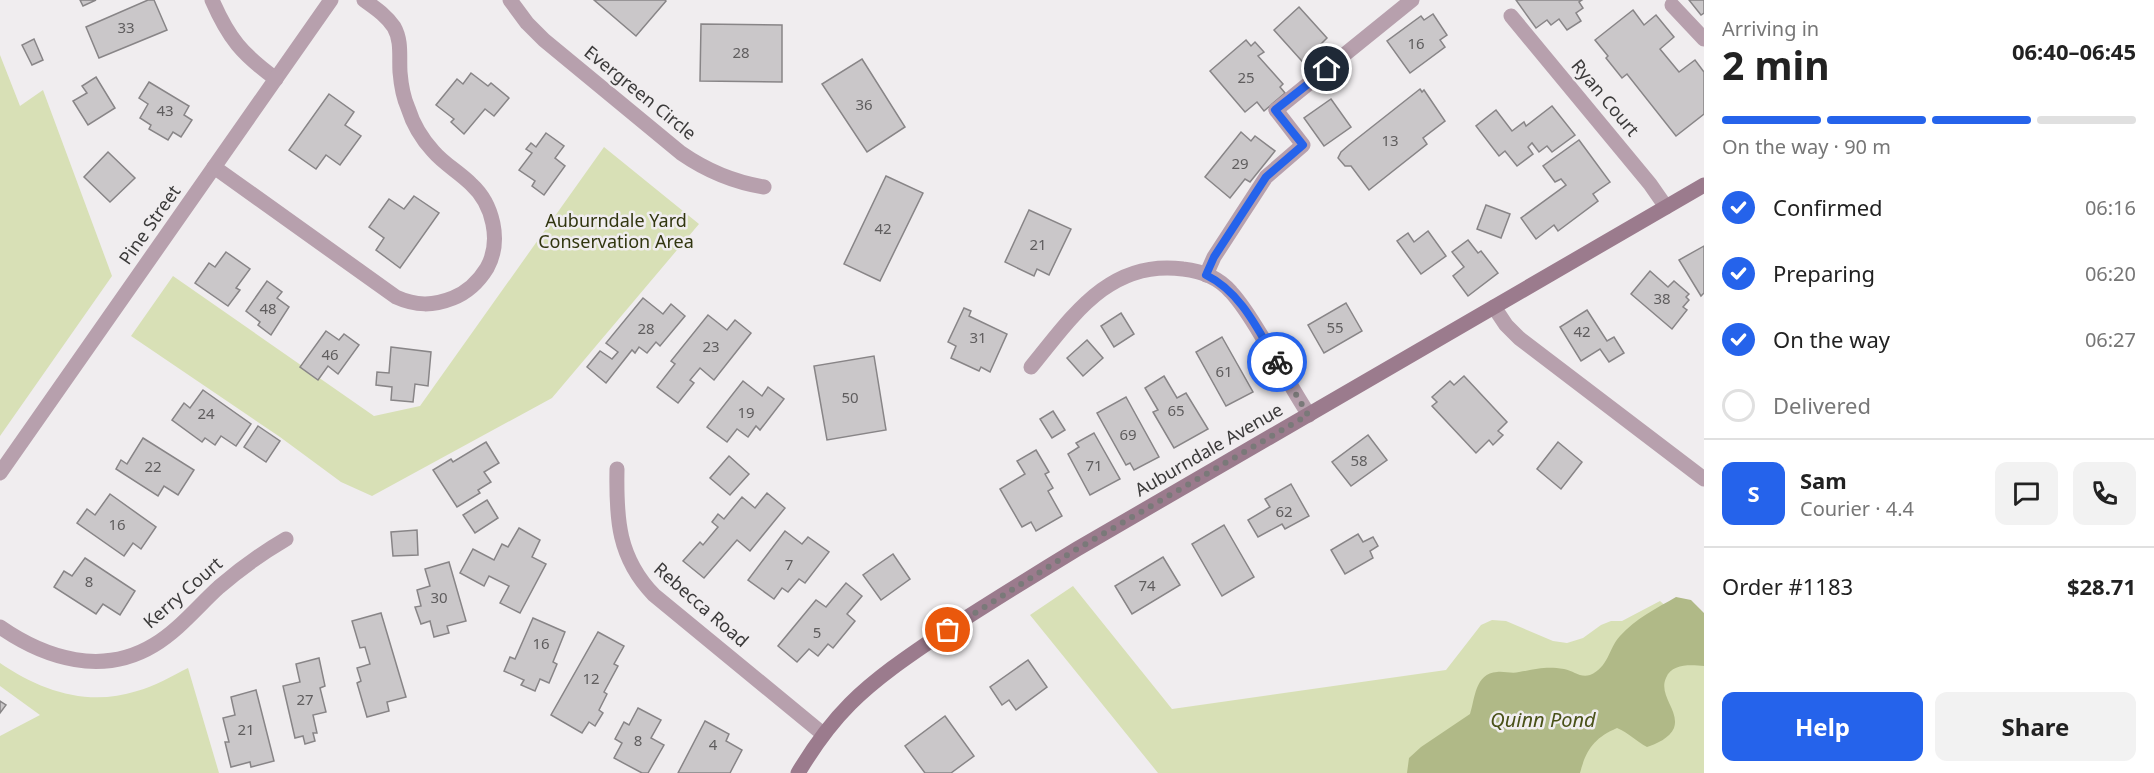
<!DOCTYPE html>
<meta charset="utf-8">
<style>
:root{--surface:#fff;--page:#f2f2f2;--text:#222;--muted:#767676;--line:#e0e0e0;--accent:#2563eb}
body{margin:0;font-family:"Noto Sans",sans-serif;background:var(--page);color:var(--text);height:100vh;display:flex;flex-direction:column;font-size:22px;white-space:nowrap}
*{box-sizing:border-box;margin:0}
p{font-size:20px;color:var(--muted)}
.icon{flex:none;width:33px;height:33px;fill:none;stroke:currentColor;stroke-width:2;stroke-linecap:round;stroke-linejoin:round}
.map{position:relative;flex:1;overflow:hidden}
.drawer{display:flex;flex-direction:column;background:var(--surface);width:450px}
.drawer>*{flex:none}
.pin{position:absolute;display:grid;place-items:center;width:51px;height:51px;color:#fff;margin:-26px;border:3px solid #fff;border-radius:50%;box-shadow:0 2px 6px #0007}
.courier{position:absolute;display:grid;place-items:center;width:60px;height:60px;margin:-30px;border:4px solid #2563eb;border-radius:50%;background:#fff;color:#222;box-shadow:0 2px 8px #0007}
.headline em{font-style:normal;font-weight:700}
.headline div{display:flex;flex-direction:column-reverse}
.headline{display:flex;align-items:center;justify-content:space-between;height:102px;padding:0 18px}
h1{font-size:39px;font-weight:700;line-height:45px}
.bar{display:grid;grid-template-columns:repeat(4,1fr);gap:9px 6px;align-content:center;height:72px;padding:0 18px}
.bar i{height:8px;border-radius:4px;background:var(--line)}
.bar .selected{background:var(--accent)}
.bar p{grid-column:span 4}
.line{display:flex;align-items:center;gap:15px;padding:0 18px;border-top:2px solid var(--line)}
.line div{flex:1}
.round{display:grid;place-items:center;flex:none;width:63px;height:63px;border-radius:12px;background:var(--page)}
ol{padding:0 18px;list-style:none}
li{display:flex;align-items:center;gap:18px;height:66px}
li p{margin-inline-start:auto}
li .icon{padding:6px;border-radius:50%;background:var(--accent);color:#fff;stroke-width:4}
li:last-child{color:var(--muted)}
li i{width:33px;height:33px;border:3px solid var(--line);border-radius:50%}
.action{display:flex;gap:12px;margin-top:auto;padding:12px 18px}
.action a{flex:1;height:69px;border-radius:12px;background:var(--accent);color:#fff;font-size:24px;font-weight:700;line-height:69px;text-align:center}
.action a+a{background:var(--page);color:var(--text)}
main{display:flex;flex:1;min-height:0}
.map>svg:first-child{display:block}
</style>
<main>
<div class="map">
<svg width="1704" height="773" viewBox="0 0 1704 773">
<rect width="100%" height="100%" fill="#f0edef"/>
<g fill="#d8e0b6">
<polygon points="0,55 20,106 43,90 112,276 0,436"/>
<polygon points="604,147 699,224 552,398 372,496 341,482 280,437 131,336 173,276 374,416 420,406"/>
<polygon points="1073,586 1172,709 1446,670 1481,625 1492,620 1506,621 1553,641 1567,643 1583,638 1601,625 1611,621 1622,621 1660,601 1704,640 1704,773 1158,773 1030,615"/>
<path d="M0 663C41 691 88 707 137 691 155 686 172 676 188 668L219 773H0V736L40 715 0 686Z"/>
</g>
<path fill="#b0b987" d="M1676 597 1691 600 1704 613V666C1691 665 1672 663 1666 678 1658 695 1680 711 1674 728 1670 738 1656 744 1647 747 1636 741 1629 733 1617 728 1594 738 1586 750 1580 773H1407L1409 758 1421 747 1470 714C1475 699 1475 673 1497 672 1504 671 1512 674 1519 672 1537 669 1546 666 1564 669 1574 671 1580 678 1590 675 1609 667 1608 649 1620 636 1635 619 1657 608 1676 597Z"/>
<g fill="#cac7c9" stroke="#888587" stroke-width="1.5">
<polygon points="80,0 96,0 83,6"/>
<polygon points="148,0 154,0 167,30 99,58 86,27"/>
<polygon points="594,0 665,0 666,1 636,36"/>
<polygon points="1516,0 1582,0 1579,2 1583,8 1576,13 1581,21 1567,30 1559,19 1551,25 1547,20 1536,28"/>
<polygon points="1689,0 1704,0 1704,13 1701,15"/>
<polygon points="1299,7 1327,38 1317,48 1324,55 1309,69 1274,30"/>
<polygon points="1633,10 1644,25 1656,15 1674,37 1660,49 1679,72 1695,60 1704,72 1704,114 1676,136 1627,74 1622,78 1606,58 1608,56 1595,40"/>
<polygon points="1433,14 1447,35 1440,40 1445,47 1410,73 1387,41 1421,16 1424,20"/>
<polygon points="701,24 782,25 782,82 700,81"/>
<polygon points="34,39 43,60 32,65 22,45"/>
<polygon points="1246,40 1251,46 1255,42 1264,52 1258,56 1283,84 1280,87 1285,93 1264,111 1257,102 1245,112 1210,71"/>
<polygon points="862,59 905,127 867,152 822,84"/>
<polygon points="471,73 488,86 491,83 509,98 494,116 485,109 464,134 451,122 454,119 436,105 457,79 463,84"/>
<polygon points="96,77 115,108 88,125 73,101 87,93 82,86"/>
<polygon points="149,82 189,106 184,115 192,120 181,137 173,132 168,140 149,129 151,125 140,118 148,104 139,98"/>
<polygon points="1420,89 1422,92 1424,90 1445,121 1423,138 1427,144 1369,190 1351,166 1345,166 1338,158 1341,152 1349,145"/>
<polygon points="329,94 354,112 345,125 361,136 340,165 326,155 316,169 289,150"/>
<polygon points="1331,99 1351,127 1324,146 1304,118"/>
<polygon points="1552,106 1575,135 1552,152 1547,146 1539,152 1532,143 1528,147 1533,154 1517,166 1505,151 1499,156 1476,126 1496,110 1512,131 1524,122 1526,126"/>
<polygon points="1241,132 1251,141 1255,136 1275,151 1250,182 1245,179 1230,198 1205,177"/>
<polygon points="546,133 564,146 555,158 565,166 544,195 532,186 535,181 519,170 532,153 526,149 531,143 536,147"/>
<polygon points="1579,140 1610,182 1593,194 1598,201 1558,231 1554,225 1536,239 1521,218 1566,185 1561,179 1555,182 1543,166"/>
<polygon points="108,152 135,178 110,202 84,177"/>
<polygon points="886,176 923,193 880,281 844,264"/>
<polygon points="414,196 439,213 400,268 376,250 384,238 369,227 389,199 404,209"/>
<polygon points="1486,205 1510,214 1501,238 1477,229"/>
<polygon points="1029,210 1071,229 1049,275 1037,269 1034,276 1005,262"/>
<polygon points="1428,231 1446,256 1421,274 1397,241 1408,233 1414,242"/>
<polygon points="1468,240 1478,253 1481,251 1498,273 1468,296 1453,276 1464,267 1452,252"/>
<polygon points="1704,246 1704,293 1701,296 1679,260"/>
<polygon points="226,252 250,269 236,288 240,290 228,306 195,283 209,263 215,267"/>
<polygon points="1650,271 1668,287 1674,281 1689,294 1686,297 1689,300 1683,307 1687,310 1672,329 1631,294"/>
<polygon points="267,281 282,292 277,298 289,307 271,335 258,325 260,322 246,311"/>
<polygon points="643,298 663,314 671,304 685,316 660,346 656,342 647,353 639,347 635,353 632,350 606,383 587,367 600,351 612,359 618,352 606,343"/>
<polygon points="1346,303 1362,331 1324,353 1308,325"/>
<polygon points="964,308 971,311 969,316 1007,334 990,372 981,367 979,371 951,358 956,346 948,342"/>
<polygon points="1587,310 1607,341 1614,337 1624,353 1609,362 1600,349 1581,361 1560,327"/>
<polygon points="1121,313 1134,334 1114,347 1101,326"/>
<polygon points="708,315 727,330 735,320 751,333 714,380 700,368 690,380 694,383 678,403 657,387 675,364 671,361"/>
<polygon points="326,331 339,340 344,334 359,345 338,374 328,366 318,380 300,367"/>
<polygon points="1222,337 1253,392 1226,406 1196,352"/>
<polygon points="1087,340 1103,358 1083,376 1067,358"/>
<polygon points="391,347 431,352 428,386 415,384 413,402 391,400 392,387 376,385 377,372 389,373"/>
<polygon points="874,356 886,430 827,440 814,366"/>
<polygon points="1164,376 1177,398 1186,393 1208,429 1174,448 1153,412 1158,410 1145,388"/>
<polygon points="1464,376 1507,422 1498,431 1503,435 1493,445 1489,440 1476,453 1432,406 1437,402 1432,397 1450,381 1454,385"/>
<polygon points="743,381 762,396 768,387 784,399 760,430 756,426 748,437 737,429 727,442 707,427"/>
<polygon points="203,390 251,424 236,446 221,436 215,445 205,438 202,442 172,420 184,403 190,408"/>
<polygon points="1126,397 1159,457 1134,470 1130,463 1126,465 1097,413"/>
<polygon points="1053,411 1065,430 1052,438 1040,419"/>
<polygon points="258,426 280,441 266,462 244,447"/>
<polygon points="1094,433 1120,479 1090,495 1068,454 1079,447 1076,443"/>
<polygon points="1368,435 1387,460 1351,486 1332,462"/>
<polygon points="143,438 194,470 178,495 164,486 158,496 116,469 121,460 127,464"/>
<polygon points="486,442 499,463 484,472 491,482 478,490 480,493 457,507 433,470 451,459 453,462"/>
<polygon points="1558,442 1582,462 1561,489 1537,469"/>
<polygon points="1036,450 1049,472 1045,474 1053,488 1048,491 1062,516 1036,531 1031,522 1022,527 1000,489 1025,474 1017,461"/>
<polygon points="729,456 749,474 730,495 710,478"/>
<polygon points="1291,484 1309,516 1285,529 1282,524 1258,537 1248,520 1270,507 1265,499"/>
<polygon points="767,493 785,508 750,551 737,540 704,578 683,561 700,542 703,545 718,527 712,522 718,514 724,519 742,497 755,508"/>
<polygon points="110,494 156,527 141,549 133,543 124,556 77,523 87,509 95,515"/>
<polygon points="487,500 498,518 475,533 463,515"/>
<polygon points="1224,525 1254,577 1222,596 1192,544"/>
<polygon points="519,528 540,540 532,557 546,564 520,613 500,603 509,586 489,576 484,586 460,573 473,549 494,560 502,544 508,547"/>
<polygon points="417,530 418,555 393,556 391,532"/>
<polygon points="785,531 802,544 808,537 829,552 805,583 799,579 788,592 782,588 774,599 748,580"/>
<polygon points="1358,534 1363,542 1373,537 1378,546 1370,551 1373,558 1345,574 1331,550"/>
<polygon points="893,554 910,579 881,600 863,575"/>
<polygon points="1163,557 1180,585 1132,614 1115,586"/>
<polygon points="85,558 135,591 120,615 103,604 96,614 54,587 64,571 72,576"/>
<polygon points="449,562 466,621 447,626 449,633 434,637 430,621 421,624 415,607 421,606 417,590 430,586 425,569"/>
<polygon points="846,583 862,596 847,614 855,621 833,648 828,644 818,656 809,649 797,662 778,646 816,600 826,607"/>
<polygon points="381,613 406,697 387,702 389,711 367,717 357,683 361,681 357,668 370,664 365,647 360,648 352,621"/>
<polygon points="533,618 565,632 553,662 557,664 549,683 540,679 535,691 521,685 524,680 504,671 510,657 515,659"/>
<polygon points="598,632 624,646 614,664 618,666 604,692 607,694 599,710 603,713 595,726 589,722 582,733 551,715"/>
<polygon points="319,658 325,686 320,688 326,712 313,715 317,733 313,733 315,741 305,744 303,736 295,738 283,686 300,682 296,664"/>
<polygon points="1028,660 1047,687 1016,710 1009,700 1002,705 990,687"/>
<polygon points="256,690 274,761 251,767 250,762 231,767 225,742 229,742 223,718 235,715 231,697"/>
<polygon points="0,701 6,705 0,713"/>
<polygon points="638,708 661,720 651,738 664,745 648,773 642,773 614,758 622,743 615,739 624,722 629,725"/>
<polygon points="945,716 974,756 951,773 925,773 905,746"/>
<polygon points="705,721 729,734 726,741 742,750 730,773 678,773"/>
</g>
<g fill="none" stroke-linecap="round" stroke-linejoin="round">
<g stroke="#b7a0ad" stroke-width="15">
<polyline points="1672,5 1704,39"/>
<path d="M214 167 396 297C416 306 433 306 453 298 468 292 479 281 487 268 502 241 493 204 471 184 459 172 444 164 433 151 422 139 413 124 408 108 403 97 401 84 400 72 399 57 402 41 394 27 386 15 375 8 364 0"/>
<polyline points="1206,275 1214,257 1266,177 1303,145 1276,110"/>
<polyline points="1494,307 1506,325 1519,338 1704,479"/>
</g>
<g stroke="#b7a0ad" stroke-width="15">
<path d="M212 0C229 39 242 54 276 79"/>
<path d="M510 0 527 23 544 40 681 153C707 171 733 182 764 187"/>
<polyline points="1511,16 1650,184 1666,207"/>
<polyline points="1276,110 1412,0"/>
<path d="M1031 367C1072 317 1109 259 1183 269 1201 271 1219 278 1231 292 1245 307 1256 327 1267 345 1281 368 1294 392 1309 415"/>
<path d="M617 469C616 519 618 558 654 595L823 734"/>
<polyline points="0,473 331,0"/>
<path d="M0 627C46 659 103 676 154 645 179 630 198 606 219 587 240 569 262 553 286 539"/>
</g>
<path stroke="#9b7b8d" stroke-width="15" d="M798 773C813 748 829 725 850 704 877 677 910 655 941 634 986 605 1031 577 1077 549L1704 185"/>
</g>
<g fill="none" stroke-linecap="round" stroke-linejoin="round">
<polyline stroke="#7a7979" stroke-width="6" stroke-dasharray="0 10.8" points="948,630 1077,549 1308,415 1277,362"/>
<path stroke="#2563eb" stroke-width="8" d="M1277 362C1258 330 1241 292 1206 275L1214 257 1266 177 1303 145 1275 110 1327 69"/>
</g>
<g text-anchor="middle" stroke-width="5" stroke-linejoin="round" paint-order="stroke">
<g font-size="15" fill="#5f5d5e">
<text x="126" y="33">33</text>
<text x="1416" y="49">16</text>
<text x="741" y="58">28</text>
<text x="1246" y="83">25</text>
<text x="864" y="110">36</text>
<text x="165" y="116">43</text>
<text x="1390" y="146">13</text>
<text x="1240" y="169">29</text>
<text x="883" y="234">42</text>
<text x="1038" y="250">21</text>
<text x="1662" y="304">38</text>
<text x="268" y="314">48</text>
<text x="1335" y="333">55</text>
<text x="646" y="334">28</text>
<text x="1582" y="337">42</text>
<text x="978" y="343">31</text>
<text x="711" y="352">23</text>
<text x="330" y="360">46</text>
<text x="1224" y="377">61</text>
<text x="850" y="403">50</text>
<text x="1176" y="416">65</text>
<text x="746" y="418">19</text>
<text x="206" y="419">24</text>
<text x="1128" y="440">69</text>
<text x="1359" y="466">58</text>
<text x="1094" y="471">71</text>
<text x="153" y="472">22</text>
<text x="1284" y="517">62</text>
<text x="117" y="530">16</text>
<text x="789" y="570">7</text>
<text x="89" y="587">8</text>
<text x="1147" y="591">74</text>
<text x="439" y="603">30</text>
<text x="817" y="638">5</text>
<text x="541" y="649">16</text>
<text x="591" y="684">12</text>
<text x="305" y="705">27</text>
<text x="246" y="735">21</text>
<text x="638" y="746">8</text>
<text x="713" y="750">4</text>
</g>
<g font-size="18" fill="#3b3a3a" stroke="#f0edef">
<text transform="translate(640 93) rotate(39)" y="6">Evergreen Circle</text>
<text transform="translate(1605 98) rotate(50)" y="6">Ryan Court</text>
<text transform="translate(150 225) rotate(-55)" y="6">Pine Street</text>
<text transform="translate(1209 450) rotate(-30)" y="6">Auburndale Avenue</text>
<text transform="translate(183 593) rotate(-41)" y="6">Kerry Court</text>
<text transform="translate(701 605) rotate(41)" y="6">Rebecca Road</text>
</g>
<g font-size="18" fill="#31360f" stroke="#f0edef">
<text x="616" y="227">Auburndale Yard<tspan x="616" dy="21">Conservation Area</tspan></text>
</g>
<g font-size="20" font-style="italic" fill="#495118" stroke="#f0edef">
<text x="1543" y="727">Quinn Pond</text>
</g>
</g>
</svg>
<div class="pin" style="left:948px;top:630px;background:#ea580c"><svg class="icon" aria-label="bag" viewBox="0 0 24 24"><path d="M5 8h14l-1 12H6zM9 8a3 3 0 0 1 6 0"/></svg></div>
<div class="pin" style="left:1327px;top:69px;background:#1f2937"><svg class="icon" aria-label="home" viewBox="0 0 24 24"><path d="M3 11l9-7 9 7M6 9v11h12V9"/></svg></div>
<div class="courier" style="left:1277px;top:362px"><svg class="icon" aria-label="bike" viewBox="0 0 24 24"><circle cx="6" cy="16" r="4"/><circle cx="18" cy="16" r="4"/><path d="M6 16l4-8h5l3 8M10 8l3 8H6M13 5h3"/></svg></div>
</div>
<section class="drawer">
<div class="headline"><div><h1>2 min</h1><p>Arriving in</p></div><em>06:40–06:45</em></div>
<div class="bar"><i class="selected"></i><i class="selected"></i><i class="selected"></i><i></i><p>On the way · 90 m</p></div>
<ol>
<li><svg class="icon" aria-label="check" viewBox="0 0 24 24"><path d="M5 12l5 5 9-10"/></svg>Confirmed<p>06:16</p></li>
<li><svg class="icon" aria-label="check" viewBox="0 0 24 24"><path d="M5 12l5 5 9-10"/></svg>Preparing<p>06:20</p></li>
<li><svg class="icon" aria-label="check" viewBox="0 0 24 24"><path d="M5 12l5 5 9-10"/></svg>On the way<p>06:27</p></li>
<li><i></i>Delivered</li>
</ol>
<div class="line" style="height:108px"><b class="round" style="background:var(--accent);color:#fff">S</b><div><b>Sam</b><p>Courier · 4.4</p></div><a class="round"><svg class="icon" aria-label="chat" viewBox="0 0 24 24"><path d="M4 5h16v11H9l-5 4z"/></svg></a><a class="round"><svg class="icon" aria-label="phone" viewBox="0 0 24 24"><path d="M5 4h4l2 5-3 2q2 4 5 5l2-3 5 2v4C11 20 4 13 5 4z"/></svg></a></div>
<div class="line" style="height:78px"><div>Order #1183</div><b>$28.71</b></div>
<div class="action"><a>Help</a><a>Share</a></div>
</section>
</main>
